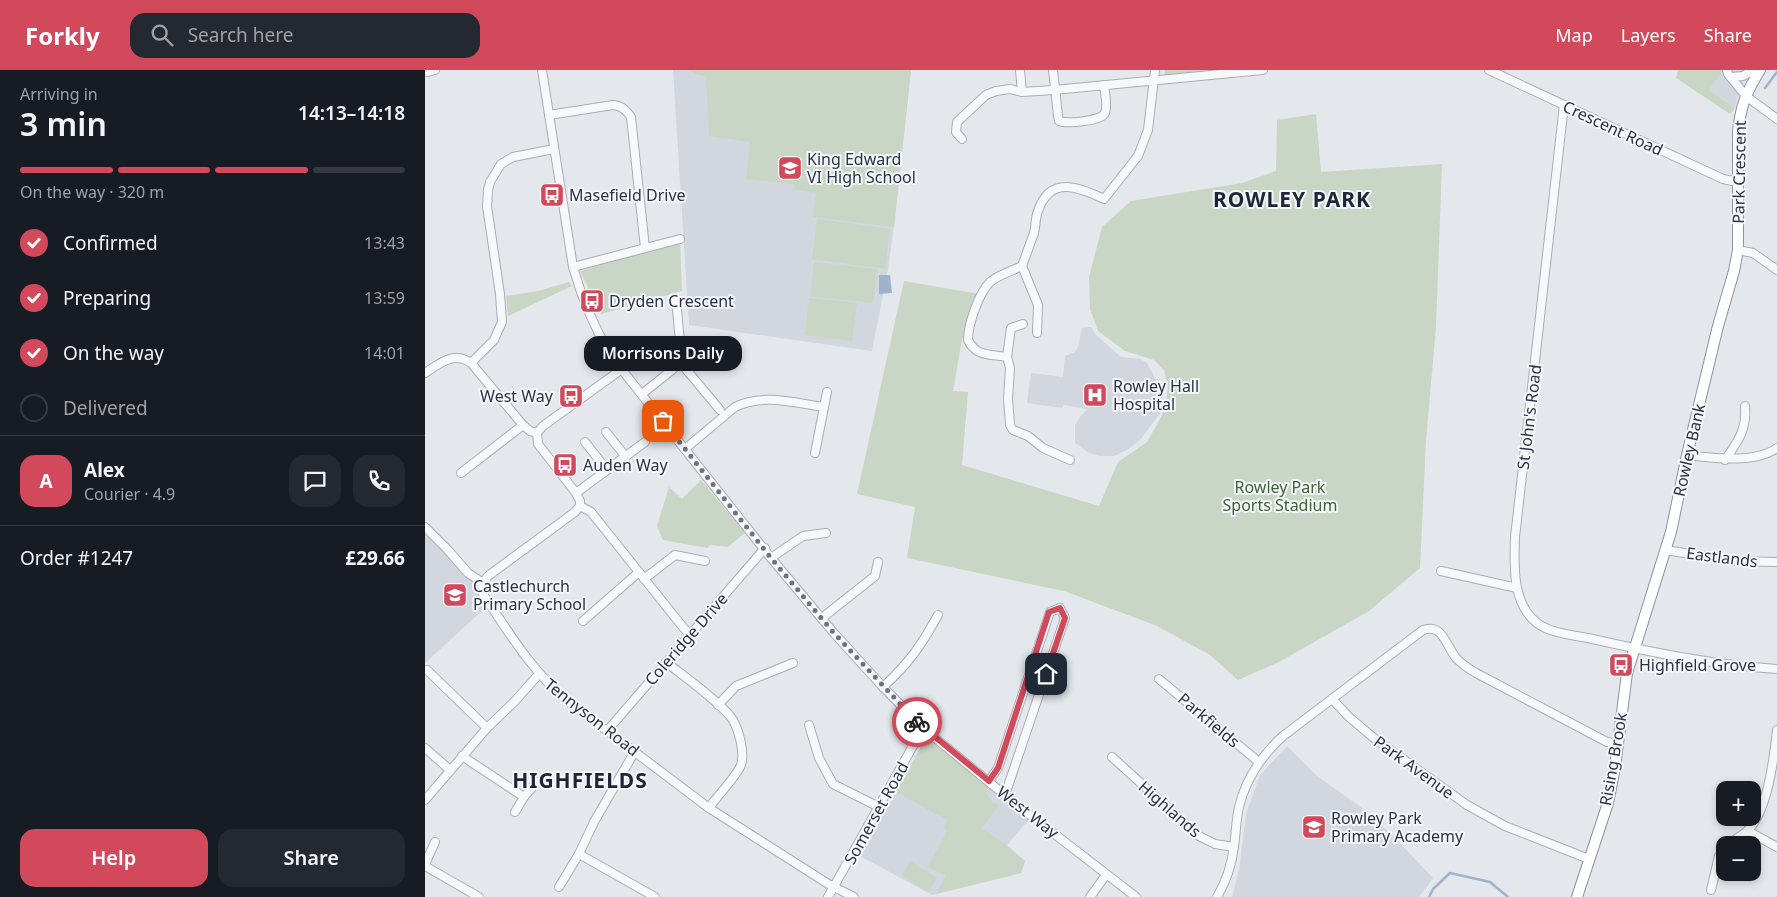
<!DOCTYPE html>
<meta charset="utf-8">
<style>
:root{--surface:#171b24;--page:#242831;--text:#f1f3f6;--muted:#9ea1a6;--line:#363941;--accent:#d1495b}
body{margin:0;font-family:"Noto Sans",sans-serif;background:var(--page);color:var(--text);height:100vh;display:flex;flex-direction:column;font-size:19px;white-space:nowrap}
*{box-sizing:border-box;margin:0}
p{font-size:16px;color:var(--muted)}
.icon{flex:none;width:28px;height:28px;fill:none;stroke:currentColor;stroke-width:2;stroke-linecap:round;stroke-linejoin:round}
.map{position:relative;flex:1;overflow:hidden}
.drawer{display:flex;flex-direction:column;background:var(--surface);width:425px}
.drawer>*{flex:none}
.controls{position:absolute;left:1291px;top:711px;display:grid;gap:10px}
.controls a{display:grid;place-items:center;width:45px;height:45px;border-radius:10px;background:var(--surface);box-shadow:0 2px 8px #0003;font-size:25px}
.pin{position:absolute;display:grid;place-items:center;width:42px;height:42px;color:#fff;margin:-21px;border-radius:10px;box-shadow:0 2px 8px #0006}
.courier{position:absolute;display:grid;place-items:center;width:50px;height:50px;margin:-25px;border:4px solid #d1495b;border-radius:50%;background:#fff;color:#222;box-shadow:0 1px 6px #0007}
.bubble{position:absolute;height:35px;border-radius:15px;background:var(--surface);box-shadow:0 2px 8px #0003;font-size:16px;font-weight:600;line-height:35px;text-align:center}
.head em{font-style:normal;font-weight:600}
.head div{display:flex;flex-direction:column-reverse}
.head{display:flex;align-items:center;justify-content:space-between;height:85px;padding:0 20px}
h1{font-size:32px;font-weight:600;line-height:38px}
.bar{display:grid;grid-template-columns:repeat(4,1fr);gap:8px 5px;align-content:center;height:60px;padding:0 20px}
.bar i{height:6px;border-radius:4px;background:var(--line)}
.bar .current{background:var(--accent)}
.bar p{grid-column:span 4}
.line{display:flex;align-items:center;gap:12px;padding:0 20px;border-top:1px solid var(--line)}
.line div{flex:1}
.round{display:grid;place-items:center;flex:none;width:52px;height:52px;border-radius:15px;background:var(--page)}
ol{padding:0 20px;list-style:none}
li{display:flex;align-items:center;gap:15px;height:55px}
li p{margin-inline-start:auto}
li .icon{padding:5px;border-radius:50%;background:var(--accent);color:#fff;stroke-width:4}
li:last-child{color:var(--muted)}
li i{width:28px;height:28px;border:2px solid var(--line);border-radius:50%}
.action{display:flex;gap:10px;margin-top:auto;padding:10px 20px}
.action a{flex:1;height:58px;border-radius:15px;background:var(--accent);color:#fff;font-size:20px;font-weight:600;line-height:58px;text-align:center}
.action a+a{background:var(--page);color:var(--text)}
header{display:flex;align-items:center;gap:30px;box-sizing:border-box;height:70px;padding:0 25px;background:var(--accent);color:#fff}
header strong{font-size:24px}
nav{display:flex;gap:28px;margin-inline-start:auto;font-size:18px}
.search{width:350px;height:45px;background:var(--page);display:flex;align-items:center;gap:12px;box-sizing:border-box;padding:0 18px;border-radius:15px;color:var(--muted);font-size:19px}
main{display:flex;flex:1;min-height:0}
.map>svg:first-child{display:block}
</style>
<header>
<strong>Forkly</strong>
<div class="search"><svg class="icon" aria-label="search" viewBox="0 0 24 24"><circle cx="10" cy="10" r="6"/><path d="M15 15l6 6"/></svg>Search here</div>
<nav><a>Map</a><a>Layers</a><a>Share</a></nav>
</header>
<main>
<section class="drawer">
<div class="head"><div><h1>3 min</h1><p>Arriving in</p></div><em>14:13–14:18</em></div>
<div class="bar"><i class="current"></i><i class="current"></i><i class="current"></i><i></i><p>On the way · 320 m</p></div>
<ol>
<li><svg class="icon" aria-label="check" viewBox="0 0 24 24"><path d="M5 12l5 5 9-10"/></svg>Confirmed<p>13:43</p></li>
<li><svg class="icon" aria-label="check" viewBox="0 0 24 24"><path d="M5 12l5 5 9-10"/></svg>Preparing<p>13:59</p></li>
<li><svg class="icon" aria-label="check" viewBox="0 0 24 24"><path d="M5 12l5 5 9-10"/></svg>On the way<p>14:01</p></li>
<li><i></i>Delivered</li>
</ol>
<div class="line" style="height:90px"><b class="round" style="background:var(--accent);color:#fff">A</b><div><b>Alex</b><p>Courier · 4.9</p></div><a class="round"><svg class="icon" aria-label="chat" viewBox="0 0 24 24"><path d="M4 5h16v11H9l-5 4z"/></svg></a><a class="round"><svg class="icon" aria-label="phone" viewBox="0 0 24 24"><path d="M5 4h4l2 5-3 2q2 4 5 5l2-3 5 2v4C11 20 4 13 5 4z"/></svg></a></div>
<div class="line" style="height:65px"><div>Order #1247</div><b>£29.66</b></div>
<div class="action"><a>Help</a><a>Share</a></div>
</section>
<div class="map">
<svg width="1352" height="827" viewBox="0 0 1352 827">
<rect width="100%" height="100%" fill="#e4e7ec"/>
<g fill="#d2d6de">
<polygon points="248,0 486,0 469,156 463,199 447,281 264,255"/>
<polygon points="1299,0 1325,0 1314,21 1310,38 1284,20"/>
<polygon points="666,257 671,265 696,287 715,289 722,293 736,319 739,332 736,342 715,370 702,380 689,386 675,386 664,383 650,373 650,355 655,347 662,339 639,335 637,338 602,333 606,303 638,307 640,286 650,282 653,277 657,258"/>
<polygon points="0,463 22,483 58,513 61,537 0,593"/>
<polygon points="502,666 605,748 582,775 600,791 596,803 507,825 435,786"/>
<polygon points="862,676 892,706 937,738 971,769 1008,808 994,827 807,827 814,800 821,744 835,705"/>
</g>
<g fill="#c9d6c5">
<polygon points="264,0 486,0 469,157 388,147 391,123 372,120 369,114 321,109 325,72 284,66 281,6 273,5"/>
<polygon points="740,0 789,0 739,6"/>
<polygon points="1253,0 1299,0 1284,20 1310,38 1305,44 1251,8"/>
<polygon points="891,44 896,102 1017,94 1011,257 1001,370 995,498 944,541 854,592 813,610 785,585 732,556 639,521 482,488 490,437 432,424 479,211 554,224 537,269 528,321 543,322 537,395 674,436 693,392 722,372 730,358 740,339 743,319 739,300 729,290 700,281 673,261 665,239 664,207 677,157 706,131 817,113 851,101 852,50"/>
<polygon points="392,149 465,159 460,199 387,189"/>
<polygon points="255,169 257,221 176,244 155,201"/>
<polygon points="389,192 452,199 448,233 385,226"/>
<polygon points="144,212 147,216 83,246 81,226 113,221"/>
<polygon points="384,228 432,233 427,271 380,265"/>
<polygon points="276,410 320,463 303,477 285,475 282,478 238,470 232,456 244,417 257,429"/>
<polygon points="502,666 564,715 561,723 568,733 574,735 557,758 582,776 600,791 596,803 511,824 521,806 503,797 522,761 519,758 522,750 471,722"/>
<polygon points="485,791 512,808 503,822 477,805"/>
</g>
<polygon fill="#9fb4cc" points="454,205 465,205 467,223 454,224"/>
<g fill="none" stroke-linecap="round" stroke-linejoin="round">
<g stroke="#9fb4cc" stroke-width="2.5">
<polyline points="1340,18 1352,2"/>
<polyline points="1004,827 1008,819 1025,803 1065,812 1083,827"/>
</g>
<defs>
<g id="minor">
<path d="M117 0 148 197C157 229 169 257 186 286L346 488 408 562 458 617 498 658 592 735 711 827"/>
<polyline points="595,0 597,22"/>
<path d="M628 0 633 46 634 51C642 54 677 51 680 43 683 35 680 23 679 15"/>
<polyline points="1064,0 1298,109 1312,112"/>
<polyline points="1302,0 1303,4 1321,26 1352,49"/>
<polyline points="3,2 10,0"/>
<polyline points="1306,7 1318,6 1329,0"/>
<path d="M1139 35 1090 467C1089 495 1087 534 1112 553 1125 563 1147 565 1163 568 1225 582 1288 595 1352 599"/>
<path d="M124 45 188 35C197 36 201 40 206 47L220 178"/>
<polyline points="537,69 531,62 532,52 561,25 571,21 585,19 597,22 629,20 838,0"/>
<polyline points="1313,180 1328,183 1352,200"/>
<polyline points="597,196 613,235 612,263"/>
<polyline points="148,197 255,169"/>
<path d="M598 254 586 258 582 287C566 284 551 287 543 270 543 254 554 223 565 212 573 205 587 201 597 196 601 185 605 174 609 163 611 156 610 148 613 141 625 105 654 117 679 129L713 86 723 60 730 0"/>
<polyline points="582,287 585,298 583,328 585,355 588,360 603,366 618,378 645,390"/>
<polyline points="255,292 295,340"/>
<polyline points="46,293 69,270 77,252 75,224 62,136 63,120 65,112 76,94 88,87 129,79"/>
<path d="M0 303C15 293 29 281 46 293L98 355 105 361 112 363"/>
<polyline points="217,324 247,300 255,292 256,283 251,229"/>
<polyline points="181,362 201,387"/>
<polyline points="160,372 182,400"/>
<path d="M261 378 310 337C338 323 369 333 399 337"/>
<polyline points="390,383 402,322"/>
<path d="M1262 385C1289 388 1329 394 1352 378"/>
<path d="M1300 390C1313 371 1322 360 1320 336"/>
<polyline points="36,403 98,355"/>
<polyline points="151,423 220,372"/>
<path d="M155 436 150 442 63 506 57 515 58 524C84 563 108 603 145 633L284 738 405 815 429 827"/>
<polyline points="155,436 155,431 151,423 113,374 112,363 118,356 197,299"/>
<polyline points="155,436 166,442 257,556 265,565"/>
<polyline points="0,457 22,479 43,503 58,513"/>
<polyline points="1241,480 1307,491 1352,492"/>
<polyline points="346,488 378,466 401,463"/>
<polyline points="1016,501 1092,518"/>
<polyline points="219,509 250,485 280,491"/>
<polyline points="397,548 450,506 453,492"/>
<polyline points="158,551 214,502"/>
<path d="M241 592C257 605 298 634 308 650 314 661 320 683 316 695 312 706 292 726 284 738"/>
<polyline points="2,600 62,658"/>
<polyline points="734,609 834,692"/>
<path d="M458 617C484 593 496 576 513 545"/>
<polyline points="907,629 924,647 950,669 1042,735 1080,756 1164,789"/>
<polyline points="293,635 311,616 368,593"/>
<polyline points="384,655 394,688 408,714 454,737"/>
<polyline points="182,661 340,478"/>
<polyline points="0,678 25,700"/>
<polyline points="37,686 99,727 112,712"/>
<polyline points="687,687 774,766 790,774 809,777"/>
<polyline points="564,711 573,698 625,542 635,538 640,548 580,725"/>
<polyline points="0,730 62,658 90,631 114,604"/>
<polyline points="90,742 99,727"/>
<polyline points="1323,761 1352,777"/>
<path d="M1304 775C1309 769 1317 766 1322 761 1343 742 1349 687 1352 660"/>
<polyline points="154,784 230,827"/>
<polyline points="0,794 10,772"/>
<polyline points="0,796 54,827"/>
<polyline points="134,817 154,784 169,752 210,681"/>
<polyline points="1286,820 1294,786 1300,779"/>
<polyline points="403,827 498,658"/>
<polyline points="665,827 681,805"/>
<path d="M792 827C801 812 807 793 809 776 811 763 811 750 814 737 821 708 836 686 858 666L998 560C1018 553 1021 576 1031 588 1037 594 1044 599 1051 603L1182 672 1193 674"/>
</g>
<path id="highway" d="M1152 827 1183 733 1190 697 1202 603 1246 462 1262 385 1293 256 1309 201 1313 180V61C1316 35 1321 23 1335 0"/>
</defs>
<use href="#minor" stroke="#a9aeb7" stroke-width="10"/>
<use href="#highway" stroke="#8b94a3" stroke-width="12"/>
<use href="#minor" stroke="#f7f8fa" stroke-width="8"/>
<use href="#highway" stroke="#fff" stroke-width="10"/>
</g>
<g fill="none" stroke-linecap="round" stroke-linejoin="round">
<polyline stroke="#6c737f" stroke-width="5" stroke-dasharray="0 9" points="238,351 346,488 408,562 492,652"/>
<polyline stroke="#d1495b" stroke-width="6" points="492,652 564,711 573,698 624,542 635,538 640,548 621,604"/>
</g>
<defs>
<symbol id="school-square" viewBox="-11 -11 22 22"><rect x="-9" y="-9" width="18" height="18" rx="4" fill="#d1495b" stroke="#f4f6f9"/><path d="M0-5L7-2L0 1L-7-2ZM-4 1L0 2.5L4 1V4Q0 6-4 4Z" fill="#fff"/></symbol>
<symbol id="bus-square" viewBox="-11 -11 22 22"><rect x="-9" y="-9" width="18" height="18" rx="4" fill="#d1495b" stroke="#f4f6f9"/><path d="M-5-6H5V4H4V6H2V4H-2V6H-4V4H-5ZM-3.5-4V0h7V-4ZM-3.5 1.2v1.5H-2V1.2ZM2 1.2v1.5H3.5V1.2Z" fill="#fff"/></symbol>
<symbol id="hospital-square" viewBox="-11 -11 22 22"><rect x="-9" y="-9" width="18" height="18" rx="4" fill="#d1495b" stroke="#f4f6f9"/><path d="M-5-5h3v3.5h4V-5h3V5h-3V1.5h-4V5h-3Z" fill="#fff"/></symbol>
</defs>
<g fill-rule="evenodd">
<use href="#school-square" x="351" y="84" width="28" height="28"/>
<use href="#bus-square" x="113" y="111" width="28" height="28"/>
<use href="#bus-square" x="153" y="217" width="28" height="28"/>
<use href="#hospital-square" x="656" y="311" width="28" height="28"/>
<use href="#bus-square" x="132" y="312" width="28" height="28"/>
<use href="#bus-square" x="126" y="381" width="28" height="28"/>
<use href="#school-square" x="16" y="511" width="28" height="28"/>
<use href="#bus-square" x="1182" y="581" width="28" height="28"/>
<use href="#school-square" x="875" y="743" width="28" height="28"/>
</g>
<g text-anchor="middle" stroke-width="4" stroke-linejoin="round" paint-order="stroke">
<g font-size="16" fill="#2b3445" stroke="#f4f6f9">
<text transform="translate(1188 58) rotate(25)" y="6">Crescent Road</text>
<text transform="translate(1314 102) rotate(-89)" y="6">Park Crescent</text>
<text transform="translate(1104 347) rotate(-83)" y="6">St John's Road</text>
<text transform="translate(1264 380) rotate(-77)" y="6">Rowley Bank</text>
<text transform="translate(1297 487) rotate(7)" y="6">Eastlands</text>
<text transform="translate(261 569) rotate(-49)" y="6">Coleridge Drive</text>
<text transform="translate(167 647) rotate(38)" y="6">Tennyson Road</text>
<text transform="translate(784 650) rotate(40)" y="6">Parkfields</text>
<text transform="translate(1188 689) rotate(-80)" y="6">Rising Brook</text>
<text transform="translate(989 697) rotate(36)" y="6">Park Avenue</text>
<text transform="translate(745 739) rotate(41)" y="6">Highlands</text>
<text transform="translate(603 742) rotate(38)" y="6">West Way</text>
<text transform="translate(451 743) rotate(-61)" y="6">Somerset Road</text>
</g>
<g font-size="16" fill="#2b3445" stroke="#f4f6f9" text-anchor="start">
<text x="382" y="95">King Edward<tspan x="382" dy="18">VI High School</tspan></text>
<text x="144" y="131">Masefield Drive</text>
<text x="184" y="237">Dryden Crescent</text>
<text x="688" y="322">Rowley Hall<tspan x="688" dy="18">Hospital</tspan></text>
<text x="128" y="332" text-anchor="end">West Way</text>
<text x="158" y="401">Auden Way</text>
<text x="48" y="522">Castlechurch<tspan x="48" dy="18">Primary School</tspan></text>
<text x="1214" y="601">Highfield Grove</text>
<text x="906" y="754">Rowley Park<tspan x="906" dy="18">Primary Academy</tspan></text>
</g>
<g font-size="16" fill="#3f6138" stroke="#f4f6f9">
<text x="855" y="423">Rowley Park<tspan x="855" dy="18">Sports Stadium</tspan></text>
</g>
<g font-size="21" font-weight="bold" letter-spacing="1" fill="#1d2536" stroke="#f4f6f9">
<text x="867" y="137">ROWLEY PARK</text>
<text x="155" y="718">HIGHFIELDS</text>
</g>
</g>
</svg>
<div class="controls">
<a>+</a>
<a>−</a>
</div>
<div class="pin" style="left:238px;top:351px;background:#ea580c"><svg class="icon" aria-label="bag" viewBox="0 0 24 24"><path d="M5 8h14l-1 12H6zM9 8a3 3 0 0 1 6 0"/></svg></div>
<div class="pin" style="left:621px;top:604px;background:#1f2937"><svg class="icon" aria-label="home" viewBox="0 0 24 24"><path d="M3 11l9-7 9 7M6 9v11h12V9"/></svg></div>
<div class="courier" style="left:492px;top:652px"><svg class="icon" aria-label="bike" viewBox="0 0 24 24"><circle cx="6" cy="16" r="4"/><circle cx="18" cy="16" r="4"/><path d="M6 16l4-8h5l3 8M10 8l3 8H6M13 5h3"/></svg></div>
<div class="bubble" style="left:159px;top:266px;width:158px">Morrisons Daily</div>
</div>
</main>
